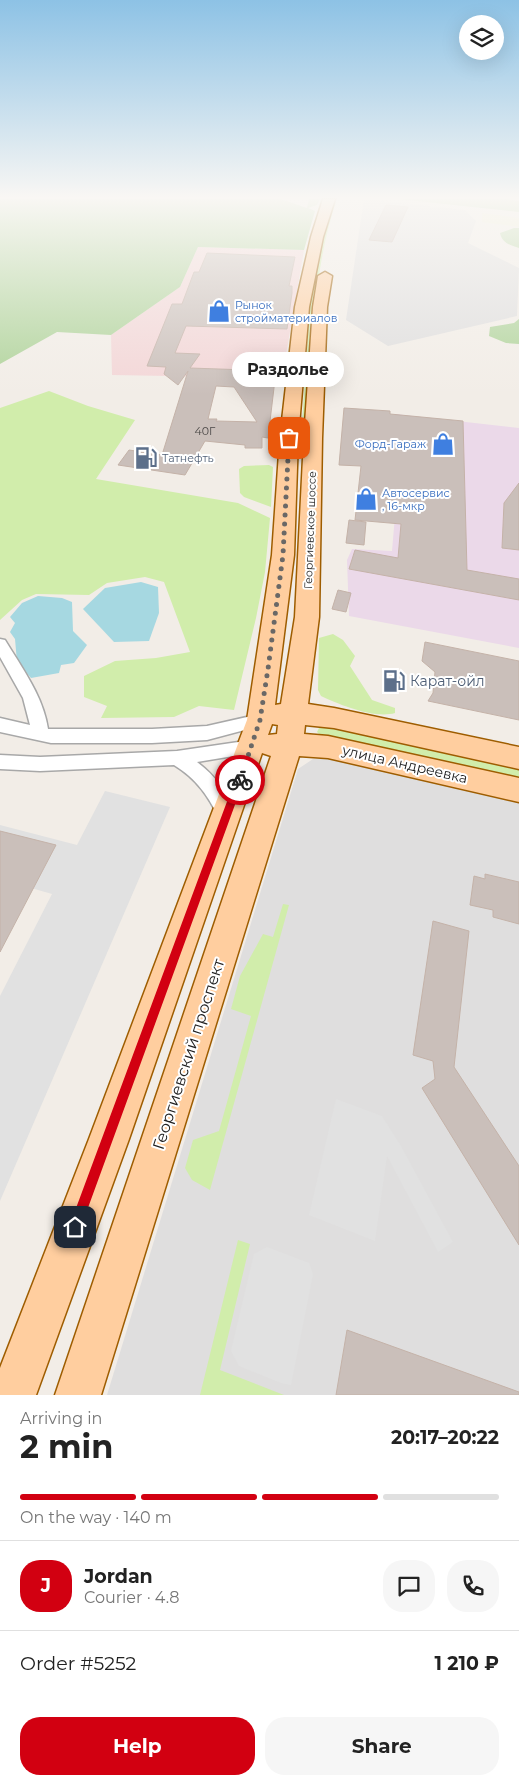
<!DOCTYPE html>
<meta charset="utf-8">
<style>
:root{--surface:#fff;--page:#f6f6f6;--text:#222;--muted:#767676;--line:#e0e0e0;--accent:#d20011}
body{margin:0;font-family:Montserrat,sans-serif;background:var(--page);color:var(--text);height:100vh;display:flex;flex-direction:column;font-size:19px;white-space:nowrap}
*{box-sizing:border-box;margin:0}
p{font-size:16px;color:var(--muted)}
.icon{flex:none;width:28px;height:28px;fill:none;stroke:currentColor;stroke-width:2;stroke-linecap:round;stroke-linejoin:round}
.map{position:relative;height:1395px;overflow:hidden}
.panel{display:flex;flex-direction:column;background:var(--surface);flex:1}
.panel>*{flex:none}
.fabs{position:absolute;left:459px;top:15px;display:grid;gap:10px}
.fabs a{display:grid;place-items:center;width:45px;height:45px;border-radius:50%;background:var(--surface);box-shadow:0 5px 20px #0002;font-size:25px}
.pin{position:absolute;display:grid;place-items:center;width:42px;height:42px;color:#fff;margin:-21px;border-radius:10px;box-shadow:0 2px 8px #0006}
.courier{position:absolute;display:grid;place-items:center;width:50px;height:50px;margin:-25px;border:4px solid #d20011;border-radius:50%;background:#fff;color:#222;box-shadow:0 1px 6px #0007}
.bubble{position:absolute;height:35px;border-radius:18px;background:var(--surface);box-shadow:0 5px 20px #0002;font-size:16px;font-weight:700;line-height:35px;text-align:center}
.headline em{font-style:normal;font-weight:700}
.headline div{display:flex;flex-direction:column-reverse}
.headline{display:flex;align-items:center;justify-content:space-between;height:85px;padding:0 20px}
h1{font-size:32px;font-weight:700;line-height:38px}
.bar{display:grid;grid-template-columns:repeat(4,1fr);gap:8px 5px;align-content:center;height:60px;padding:0 20px}
.bar i{height:6px;border-radius:4px;background:var(--line)}
.bar .active{background:var(--accent)}
.bar p{grid-column:span 4}
.line{display:flex;align-items:center;gap:12px;padding:0 20px;border-top:1px solid var(--line)}
.line div{flex:1}
.round{display:grid;place-items:center;flex:none;width:52px;height:52px;border-radius:20px;background:var(--page)}
.primary-button{display:flex;gap:10px;margin-top:auto;padding:10px 20px}
.primary-button a{flex:1;height:58px;border-radius:20px;background:var(--accent);color:#fff;font-size:20px;font-weight:700;line-height:58px;text-align:center}
.primary-button a+a{background:var(--page);color:var(--text)}
.map>svg:first-child{display:block}
</style>
<div class="map">
<svg width="519" height="1395" viewBox="0 0 519 1395">
<rect width="100%" height="100%" fill="#f2ede7"/>
<g fill="#dfdede">
<polygon points="364,199 465,210 476,221 468,243 519,268 517,316 388,346 346,320"/>
<polygon points="313,759 333,759 519,799 519,1395 107,1395 298,769"/>
</g>
<polygon fill="#f3d6d7" points="198,247 304,250 282,378 112,375 111,335 180,287"/>
<polygon fill="#ebd9e9" points="395,414 519,428 519,648 349,616 347,560 352,549 392,551 396,504"/>
<polygon fill="#f1f0d2" points="482,213 519,218 519,227 482,222"/>
<g fill="#d1edab">
<path d="M334 199H337C311 276 311 358 307 438H301L310 307 318 252Z"/>
<polygon points="49,391 88,406 135,420 96,479 238,503 270,518 265,572 256,618 234,710 199,706 174,717 101,718 107,706 84,697 84,676 115,661 156,658 190,652 164,582 145,577 107,583 89,595 36,594 22,600 0,620 0,408"/>
<polygon points="269,465 273,467 271,507 244,497 240,493 239,469 244,466"/>
<path d="M333 634 343 640 355 656 350 666 372 700 395 708V713C375 719 340 705 321 696L318 690 319 638Z"/>
<polygon points="320,726 519,768 519,779 320,735 317,732"/>
<polygon points="283,904 289,905 210,1190 192,1180 185,1168 193,1140 219,1131 251,1016 231,1009 240,976 263,934 273,937"/>
<polygon points="238,1240 250,1244 220,1370 284,1395 200,1395"/>
</g>
<g fill="#afd39a">
<polygon points="0,199 281,199 307,208 309,199 320,199 317,205 308,208 315,211 304,250 198,247 180,287 111,335 57,332 0,364"/>
<polygon points="398,199 508,199 519,201 519,212"/>
<path d="M514 228H519V248C510 245 502 243 500 233Z"/>
<polygon points="519,319 519,344 506,343 489,336 490,327 514,323"/>
</g>
<g fill="#e1e1e1">
<polygon points="105,791 170,807 0,1201 0,996 52,894 0,879 0,825 77,845"/>
<polygon points="336,1099 382,1116 401,1146 453,1242 438,1252 387,1156 375,1241 309,1215"/>
<polygon points="267,1247 309,1263 313,1274 291,1385 281,1383 239,1366 231,1351 254,1254"/>
</g>
<g fill="#a6d8e1">
<polygon points="141,582 158,587 159,613 149,641 114,642 83,609 105,588"/>
<polygon points="38,596 62,598 72,602 73,631 87,645 74,663 61,665 59,673 31,678 17,662 15,639 10,632 15,623 10,617 22,603"/>
</g>
<g fill="#cabfba" stroke="#c4b2a8" fill-rule="evenodd">
<polygon points="386,205 408,207 392,242 369,240"/>
<path d="M207 253 295 257 289 286H292V293L287 329 186 326 175 353 200 354 190 368 276 371 268 438 262 437V448H245V445L205 441 185 475 118 465 129 450 162 455 188 371 178 385 164 374 166 367 147 366 172 304H182L194 272H199ZM216 386 234 387 257 422 216 421 217 419H208Z"/>
<polygon points="344,408 390,411 390,414 463,421 467,570 519,579 519,600 349,569 355,550 398,558 401,524 355,520 361,466 339,465"/>
<polygon points="519,483 519,550 502,548 504,503"/>
<polygon points="349,520 366,522 364,545 346,543"/>
<polygon points="338,590 351,593 346,612 332,609"/>
<polygon points="425,642 519,661 519,720 428,701 433,693 435,672 422,661"/>
<polygon points="0,831 56,845 0,952"/>
<polygon points="485,874 519,882 519,924 493,917 493,910 470,905 474,876 485,879"/>
<polygon points="433,921 469,931 454,1067 519,1166 519,1245 422,1088 435,1079 433,1061 413,1055"/>
<polygon points="347,1330 519,1392 519,1395 336,1395"/>
</g>
<g fill="none" stroke-linecap="round" stroke-linejoin="round">
<defs>
<g id="street">
<path d="M0 639 5 640C22 668 43 696 48 729H152L207 726 260 714 266 715 268 720 266 725 260 726 207 740 152 743H51L0 732V718L30 725 23 698 0 657Z"/>
<path d="M252 740 258 742 261 747 258 752 197 762C216 776 227 793 236 814L234 820 227 822 220 820C209 797 197 779 174 765L40 771 0 769V755L40 757 177 751Z"/>
</g>
<path id="primary" d="M323 199H335L323 237 309 307 298 438 294 555 275 705 281 704 295 617 304 438 313 307 318 276 325 272 332 276 327 307 322 438 319 617 308 704 334 708 519 747V769L334 728 305 725 304 734 328 736 519 778V802L328 758 299 756 101 1395H55L271 756 262 753 129 1139 36 1395H0V1368L89 1139 247 720 272 555 280 438 295 307 311 237ZM272 724 278 725 277 734 268 735Z"/>
</defs>
<use href="#street" stroke="#a8a8a8" stroke-width="3"/>
<use href="#primary" stroke="#9e5d00" stroke-width="3"/>
<use href="#street" fill="#fff" fill-rule="evenodd"/>
<use href="#primary" fill="#ffce9f" fill-rule="evenodd"/>
</g>
<linearGradient id="sky" x2="0" y2="1"><stop stop-color="#8dc2e5"/><stop offset="0.5" stop-color="#f9f7f4"/><stop offset="1" stop-color="#f9f7f4" stop-opacity="0"/></linearGradient>
<rect width="519" height="395" fill="url(#sky)"/>
<polygon fill="#d20011" points="240,776 244,780 81,1227 80,1231 75,1233 70,1231 69,1227 235,780"/>
<g fill="none" stroke-linecap="round" stroke-linejoin="round">
<polyline stroke="#6a6866" stroke-width="5" stroke-dasharray="0 9" points="240,780 260,720 268,669 283,555 289,438"/>
</g>
<defs>
<symbol id="shop-bare" viewBox="-9 -9 18 18"><path d="M-5-2.5h2.3a2.7 3.5 0 0 1 5.4 0H5L5.5 6h-11ZM-1.5-2.5h3a1.5 2.3 0 0 0-3 0Z" fill="#3f7fe0" stroke="#fff" stroke-width="2.5" paint-order="stroke"/></symbol>
<symbol id="fuel-bare" viewBox="-9 -9 18 18"><path d="M-5.5-6h7V0h2V4h1.3V-2.5L3-4.5l.8-.8L6-3V5H2.5V1h-1V6h-7ZM-4.2-4.7v3.2H.2V-4.7Z" fill="#5c6f8a" stroke="#fff" stroke-width="2.5" paint-order="stroke"/></symbol>
</defs>
<g fill-rule="evenodd">
<use href="#shop-bare" x="203" y="295" width="32" height="32"/>
<use href="#shop-bare" x="427" y="428" width="32" height="32"/>
<use href="#fuel-bare" x="130" y="442" width="32" height="32"/>
<use href="#shop-bare" x="350" y="483" width="32" height="32"/>
<use href="#fuel-bare" x="378" y="665" width="32" height="32"/>
</g>
<g text-anchor="middle" stroke-width="4" stroke-linejoin="round" paint-order="stroke">
<g font-size="11" fill="#366cbe" stroke="#fff" text-anchor="start">
<text x="235" y="309">Рынок<tspan x="235" dy="13">стройматериалов</tspan></text>
<text x="426" y="448" text-anchor="end">Форд-Гараж</text>
<text x="382" y="497">Автосервис<tspan x="382" dy="13">, 16-мкр</tspan></text>
</g>
<g font-size="11" fill="#4b4847">
<text x="205" y="435">40Г</text>
</g>
<g font-size="11" fill="#4e5e75" stroke="#fff" text-anchor="start">
<text x="162" y="462">Татнефть</text>
</g>
<g font-size="11" fill="#212121" stroke="#fff">
<text transform="translate(310 530) rotate(-88)" y="4">Георгиевское шоссе</text>
</g>
<g font-size="14" fill="#4e5e75" stroke="#fff" text-anchor="start">
<text x="410" y="686">Карат-ойл</text>
</g>
<g font-size="14" fill="#212121" stroke="#fff">
<text transform="translate(405 764) rotate(13)" y="5">улица Андреевка</text>
</g>
<g font-size="16" fill="#212121" stroke="#fff">
<text transform="translate(188 1054) rotate(-72)" y="6">Георгиевский проспект</text>
</g>
</g>
</svg>
<div class="fabs">
<a><svg class="icon" aria-label="layers" viewBox="0 0 24 24"><path d="M12 4l9 5-9 5-9-5zM3 14l9 5 9-5"/></svg></a>
</div>
<div class="pin" style="left:289px;top:438px;background:#ea580c"><svg class="icon" aria-label="bag" viewBox="0 0 24 24"><path d="M5 8h14l-1 12H6zM9 8a3 3 0 0 1 6 0"/></svg></div>
<div class="pin" style="left:75px;top:1227px;background:#1f2937"><svg class="icon" aria-label="home" viewBox="0 0 24 24"><path d="M3 11l9-7 9 7M6 9v11h12V9"/></svg></div>
<div class="courier" style="left:240px;top:780px"><svg class="icon" aria-label="bike" viewBox="0 0 24 24"><circle cx="6" cy="16" r="4"/><circle cx="18" cy="16" r="4"/><path d="M6 16l4-8h5l3 8M10 8l3 8H6M13 5h3"/></svg></div>
<div class="bubble" style="left:232px;top:352px;width:112px">Раздолье</div>
</div>
<section class="panel">
<div class="headline"><div><h1>2 min</h1><p>Arriving in</p></div><em>20:17–20:22</em></div>
<div class="bar"><i class="active"></i><i class="active"></i><i class="active"></i><i></i><p>On the way · 140 m</p></div>
<div class="line" style="height:90px"><b class="round" style="background:var(--accent);color:#fff">J</b><div><b>Jordan</b><p>Courier · 4.8</p></div><a class="round"><svg class="icon" aria-label="chat" viewBox="0 0 24 24"><path d="M4 5h16v11H9l-5 4z"/></svg></a><a class="round"><svg class="icon" aria-label="phone" viewBox="0 0 24 24"><path d="M5 4h4l2 5-3 2q2 4 5 5l2-3 5 2v4C11 20 4 13 5 4z"/></svg></a></div>
<div class="line" style="height:65px"><div>Order #5252</div><b>1 210 ₽</b></div>
<div class="primary-button"><a>Help</a><a>Share</a></div>
</section>
